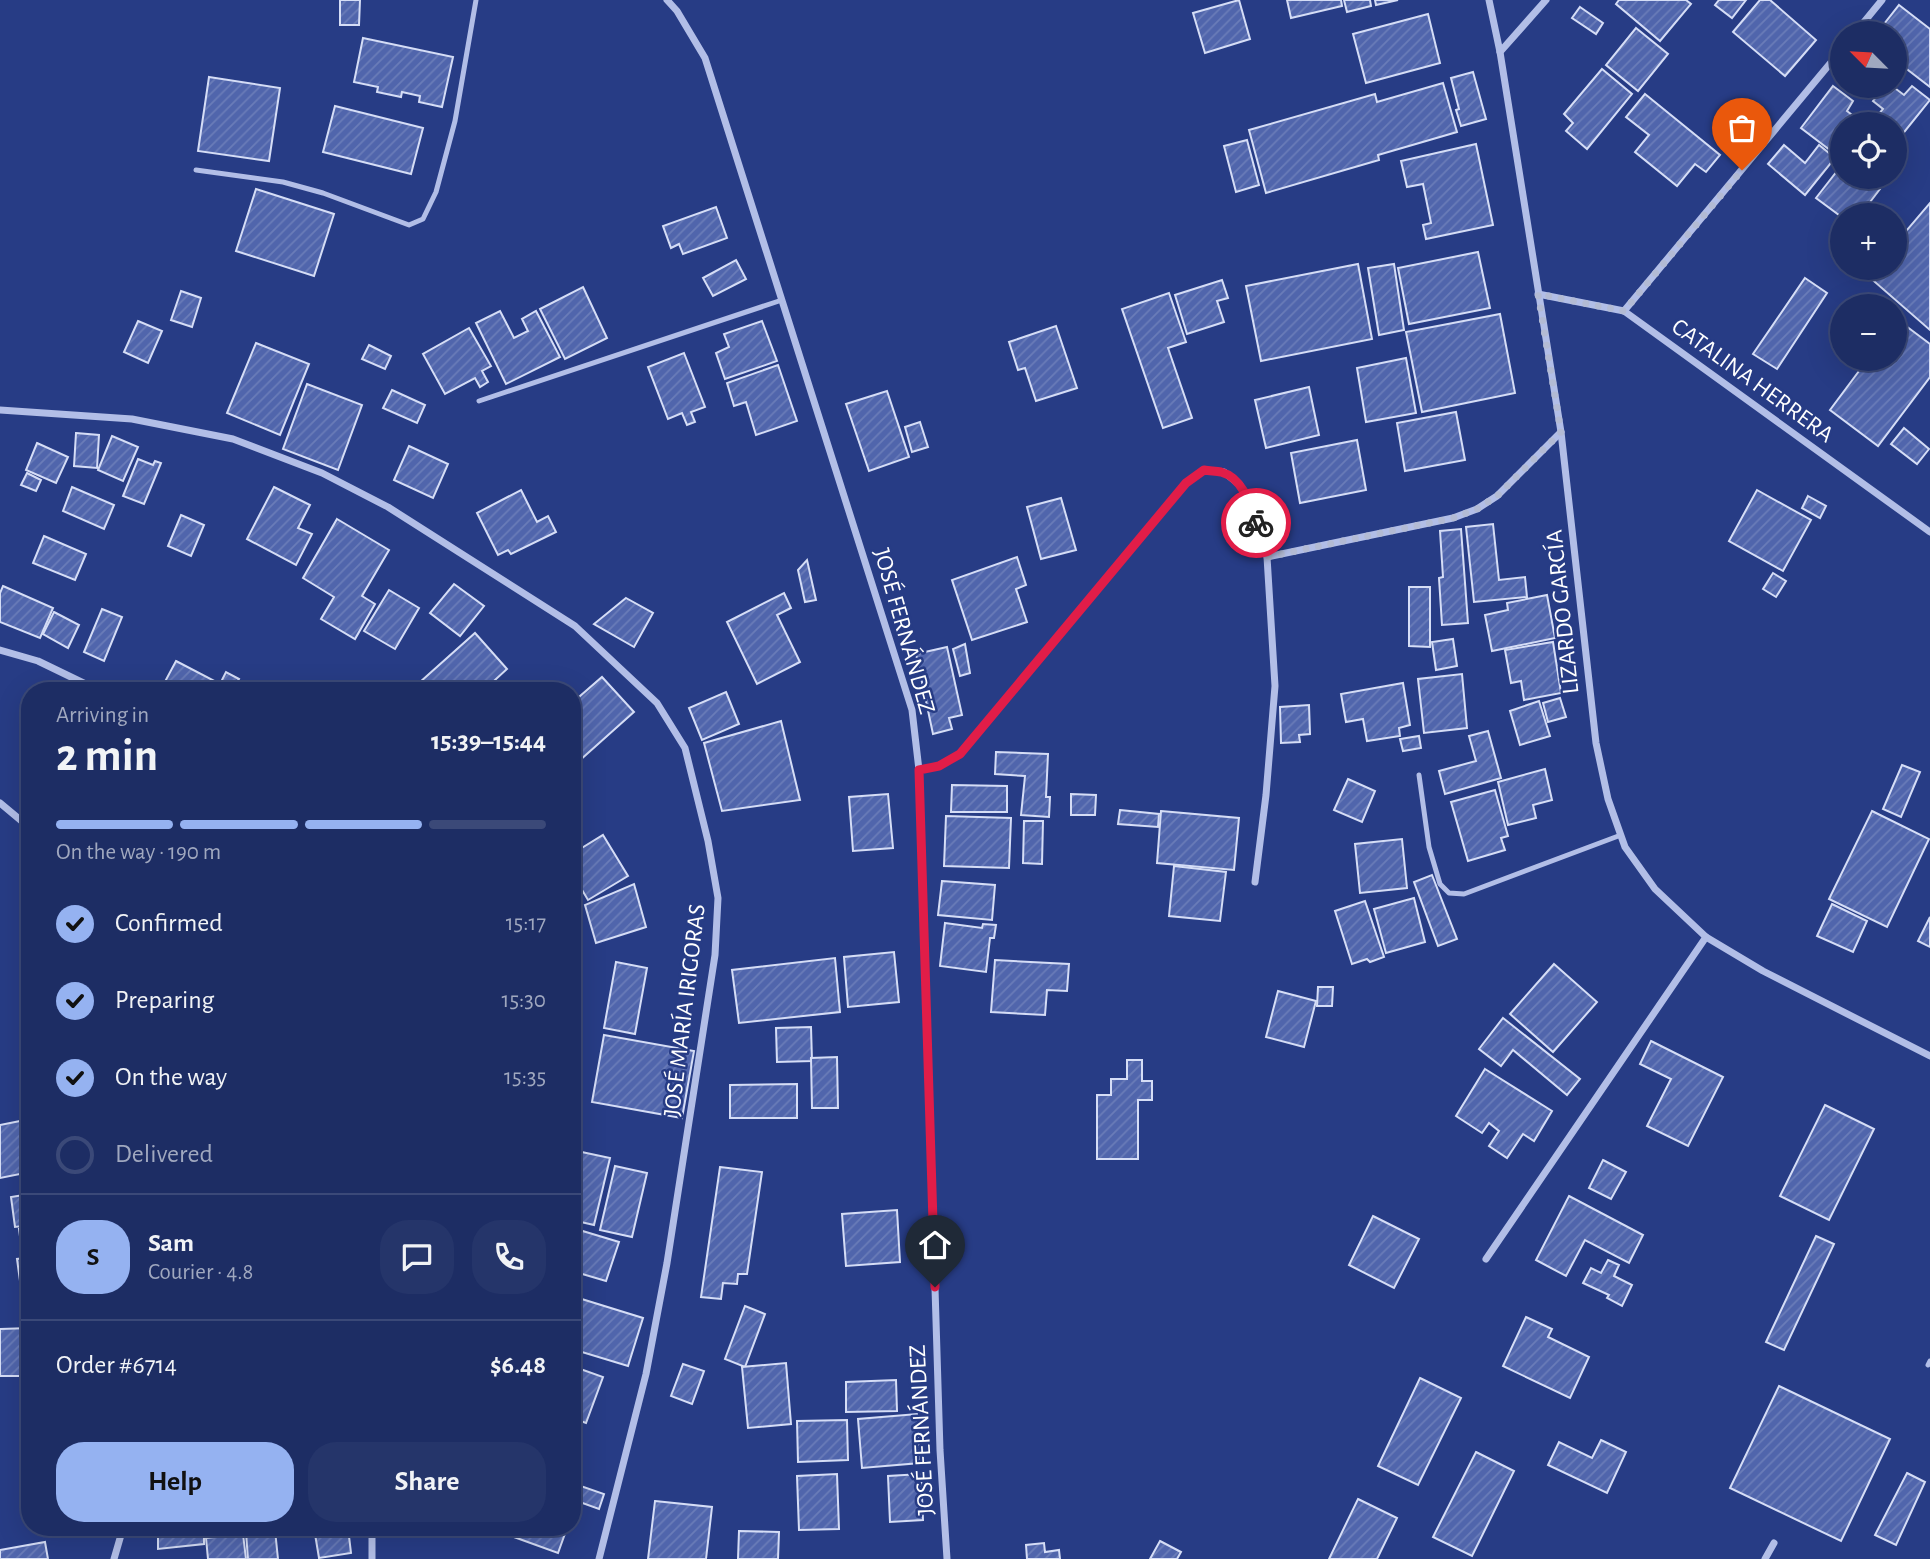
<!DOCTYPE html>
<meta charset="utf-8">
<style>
:root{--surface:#1d2d64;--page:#25356a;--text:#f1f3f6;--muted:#a0a8bf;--line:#3b4978;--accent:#95b2f1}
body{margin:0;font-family:"Alegreya Sans",sans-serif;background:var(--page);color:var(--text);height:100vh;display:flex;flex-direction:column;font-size:26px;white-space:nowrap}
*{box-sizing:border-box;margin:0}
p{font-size:23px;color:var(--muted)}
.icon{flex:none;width:38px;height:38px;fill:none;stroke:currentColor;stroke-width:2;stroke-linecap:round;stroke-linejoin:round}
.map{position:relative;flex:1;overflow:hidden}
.drawer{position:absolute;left:21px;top:682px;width:560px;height:854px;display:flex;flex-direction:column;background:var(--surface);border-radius:28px;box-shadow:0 7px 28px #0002,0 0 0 2px var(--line)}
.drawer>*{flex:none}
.needle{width:46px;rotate:294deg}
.tools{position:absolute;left:1830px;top:21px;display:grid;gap:14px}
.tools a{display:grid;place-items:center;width:77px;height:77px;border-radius:50%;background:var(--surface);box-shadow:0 7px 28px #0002,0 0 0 2px var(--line);font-size:35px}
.pin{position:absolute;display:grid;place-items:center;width:60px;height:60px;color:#fff;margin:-72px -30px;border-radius:50% 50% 50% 0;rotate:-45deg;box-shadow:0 0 7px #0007}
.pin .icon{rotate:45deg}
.courier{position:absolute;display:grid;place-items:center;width:70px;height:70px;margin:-35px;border:5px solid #e11d48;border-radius:50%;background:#fff;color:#222;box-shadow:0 2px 9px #0007}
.summary em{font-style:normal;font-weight:700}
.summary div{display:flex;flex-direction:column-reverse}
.summary{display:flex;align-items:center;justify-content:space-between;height:119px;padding:0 35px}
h1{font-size:46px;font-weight:700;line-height:52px}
.bar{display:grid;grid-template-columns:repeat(4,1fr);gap:10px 7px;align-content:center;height:84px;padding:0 35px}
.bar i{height:9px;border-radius:5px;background:var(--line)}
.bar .active{background:var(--accent)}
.bar p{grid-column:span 4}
.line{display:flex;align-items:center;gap:18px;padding:0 35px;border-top:2px solid var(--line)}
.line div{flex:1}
.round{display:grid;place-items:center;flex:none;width:74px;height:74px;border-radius:28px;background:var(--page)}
ol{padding:0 35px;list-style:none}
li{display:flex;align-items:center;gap:21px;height:77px}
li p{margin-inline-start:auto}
li .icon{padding:7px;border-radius:50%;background:var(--accent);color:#111;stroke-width:4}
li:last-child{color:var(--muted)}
li i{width:38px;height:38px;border:4px solid var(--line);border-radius:50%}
.button{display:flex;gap:14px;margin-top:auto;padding:14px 35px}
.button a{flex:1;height:80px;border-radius:28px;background:var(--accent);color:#111;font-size:28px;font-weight:700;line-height:80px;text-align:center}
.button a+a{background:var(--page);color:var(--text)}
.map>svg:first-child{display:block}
</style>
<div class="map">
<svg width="1930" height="1559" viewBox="0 0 1930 1559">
<defs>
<pattern id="building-hatch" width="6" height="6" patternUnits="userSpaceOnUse" patternTransform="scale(1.75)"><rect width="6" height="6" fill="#5065ac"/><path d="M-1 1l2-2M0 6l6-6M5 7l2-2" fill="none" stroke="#6a7cb8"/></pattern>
</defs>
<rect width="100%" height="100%" fill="#273c85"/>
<g fill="url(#building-hatch)" stroke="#d5ddf6" stroke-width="2">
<polygon points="340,0 360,0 359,25 340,25"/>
<polygon points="1239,0 1250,39 1205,53 1193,13"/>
<polygon points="1287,0 1341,0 1342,6 1291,18"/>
<polygon points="1344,0 1370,0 1371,6 1347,12"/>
<polygon points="1375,0 1398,0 1376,5"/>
<polygon points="1619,0 1686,0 1691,4 1660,41 1616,4"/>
<polygon points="1719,0 1746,0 1732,18 1715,5"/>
<polygon points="1760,0 1770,0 1816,40 1785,76 1733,32"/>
<polygon points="1899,5 1930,29 1930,87 1895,60 1895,33 1877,33"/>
<polygon points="1580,7 1603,23 1596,34 1572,18"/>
<polygon points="1428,14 1440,63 1366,83 1353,34"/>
<polygon points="1636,28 1668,54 1638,91 1606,65"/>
<polygon points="363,38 453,57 442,107 419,102 420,96 402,92 401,97 377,92 378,87 354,82"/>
<polygon points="1602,69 1632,94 1587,149 1566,131 1573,123 1564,114"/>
<polygon points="1473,72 1486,119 1461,126 1456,110 1459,109 1451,78"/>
<polygon points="209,77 280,88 269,161 198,151"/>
<polygon points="1443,83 1457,132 1378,155 1379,160 1266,193 1249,130 1375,94 1377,102"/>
<polygon points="1833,86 1853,101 1847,111 1864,124 1843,124 1843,160 1801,128"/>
<polygon points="1885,86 1892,86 1904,95 1912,86 1930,100 1897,141 1895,139 1895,124 1877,124 1873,121 1883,109 1873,101"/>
<polygon points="1645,94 1720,155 1706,172 1695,164 1677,186 1635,152 1649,135 1626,117"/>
<polygon points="335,106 423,128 411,174 323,152"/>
<polygon points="1247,140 1259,185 1236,192 1224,146"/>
<polygon points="1476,144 1493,225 1426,239 1423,225 1431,223 1423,184 1407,187 1401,161"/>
<polygon points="1784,145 1805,163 1819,145 1835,158 1805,195 1768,164"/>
<polygon points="1841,166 1843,167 1843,177 1855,177 1870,188 1873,184 1880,189 1860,215 1843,215 1843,218 1816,198"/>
<polygon points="256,189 334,214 314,276 236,251"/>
<polygon points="1930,203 1930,330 1868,276 1875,268 1895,268 1895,244"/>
<polygon points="716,207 727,238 683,254 679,244 671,248 663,226"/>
<polygon points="1478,252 1490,308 1409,324 1398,268"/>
<polygon points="736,260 746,279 713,296 703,278"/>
<polygon points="1358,264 1372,339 1261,361 1246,286"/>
<polygon points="1394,264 1404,330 1379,335 1368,268"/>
<polygon points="1805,278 1827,293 1777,369 1753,354"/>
<polygon points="1222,280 1228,298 1217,301 1224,322 1187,334 1175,295"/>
<polygon points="583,287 607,338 565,359 540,309"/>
<polygon points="181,291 201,298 192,327 171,320"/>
<polygon points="1169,293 1186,342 1168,348 1192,418 1163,428 1122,309"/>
<polygon points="500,311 514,338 528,331 522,319 536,311 560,357 506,384 476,323"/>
<polygon points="1500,314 1515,393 1422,412 1406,332"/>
<polygon points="1898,320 1930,344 1930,377 1878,446 1830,410 1868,359 1895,359 1895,323"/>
<polygon points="138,321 162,331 148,363 124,352"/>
<polygon points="762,321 777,361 725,379 716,353 729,347 724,334"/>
<polygon points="1056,326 1077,388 1036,401 1025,368 1018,370 1009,342"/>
<polygon points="469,328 491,366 482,371 488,382 480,387 475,378 445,394 423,354"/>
<polygon points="256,343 309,364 280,435 227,413"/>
<polygon points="369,345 391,356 385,369 362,359"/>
<polygon points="684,353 705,407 691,412 695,422 687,425 682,413 668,419 648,367"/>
<polygon points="1406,358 1416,413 1366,422 1357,368"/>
<polygon points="778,365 797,421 756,435 746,402 734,406 727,383"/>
<polygon points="307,384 362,405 338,470 283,449"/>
<polygon points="1309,387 1319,435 1266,448 1255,400"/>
<polygon points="392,390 425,405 417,423 383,408"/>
<polygon points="887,391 909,457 869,471 846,404"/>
<polygon points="1456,412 1465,460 1405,471 1397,423"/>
<polygon points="920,422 928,447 912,452 905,427"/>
<polygon points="1904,428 1929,449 1917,464 1891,444"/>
<polygon points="76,433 99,435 97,468 74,466"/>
<polygon points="112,436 138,447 123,481 98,470"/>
<polygon points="1357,440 1366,490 1300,503 1291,453"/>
<polygon points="37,443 68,457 56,483 26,470"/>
<polygon points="409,446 448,464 433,498 394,480"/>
<polygon points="138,459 153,465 155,461 161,463 144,504 123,496"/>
<polygon points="27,473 41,480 36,491 21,485"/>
<polygon points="72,487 114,505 104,529 63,511"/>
<polygon points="274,487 310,505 298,528 312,534 296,565 247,539"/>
<polygon points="521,490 537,522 548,516 556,532 511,554 508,550 498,555 477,513"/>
<polygon points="1757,490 1811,520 1783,571 1729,541"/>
<polygon points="1808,496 1826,506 1820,518 1802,508"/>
<polygon points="1061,498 1076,550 1041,559 1027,507"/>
<polygon points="181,515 204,525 191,556 168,546"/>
<polygon points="337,519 389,550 362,596 375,604 355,639 321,619 334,597 303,578"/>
<polygon points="1493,524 1499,580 1525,577 1527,597 1474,602 1466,527"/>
<polygon points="1461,529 1468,623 1442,625 1439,578 1443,577 1440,531"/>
<polygon points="44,536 86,554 75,580 33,563"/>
<polygon points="1017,557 1026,585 1016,589 1027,622 972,640 952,580"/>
<polygon points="807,560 816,600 805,602 798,570"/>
<polygon points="1773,573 1786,581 1776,597 1763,589"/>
<polygon points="454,584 484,606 460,636 430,613"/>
<polygon points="3,586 53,608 40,638 0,622 0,593"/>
<polygon points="1409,587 1430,587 1430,647 1409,646"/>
<polygon points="389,590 419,608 395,649 364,631"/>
<polygon points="784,593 791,608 777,615 800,662 757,684 727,622"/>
<polygon points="1547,595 1555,638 1492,651 1485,615 1508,610 1507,603"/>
<polygon points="626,598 653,613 634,647 594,624"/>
<polygon points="102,609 122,617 104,661 84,652"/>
<polygon points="54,612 79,625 68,648 43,634"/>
<polygon points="475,633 507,669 483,691 410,691"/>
<polygon points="1453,639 1457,666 1436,670 1432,642"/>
<polygon points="1553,642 1561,693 1524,700 1521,681 1511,683 1505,650"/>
<polygon points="965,644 970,673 960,676 953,649"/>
<polygon points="947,647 962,715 949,718 952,729 933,734 916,654"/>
<polygon points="176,661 220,684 226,672 239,679 232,691 160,691"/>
<polygon points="1462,674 1467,728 1424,733 1418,679"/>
<polygon points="602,677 634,712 579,761 572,753 572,703"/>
<polygon points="1403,683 1410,725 1399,728 1400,736 1367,741 1363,719 1346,722 1341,694"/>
<polygon points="726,692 739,724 702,740 689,708"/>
<polygon points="1560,698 1566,717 1548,722 1543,703"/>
<polygon points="1539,701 1550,736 1520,745 1510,711"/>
<polygon points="1309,705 1310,734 1299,735 1300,742 1281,743 1280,707"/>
<polygon points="781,721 800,800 722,811 704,743"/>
<polygon points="1488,731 1501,778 1445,794 1439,771 1476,761 1469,736"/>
<polygon points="1419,736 1421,748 1403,751 1400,739"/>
<polygon points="996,752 1048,754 1046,797 1050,797 1049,817 1021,815 1025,776 995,774"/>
<polygon points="1902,765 1920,772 1901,817 1883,809"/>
<polygon points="1545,769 1552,800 1533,805 1536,818 1508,825 1498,782"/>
<polygon points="1348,779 1375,791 1362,822 1334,810"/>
<polygon points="952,785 1007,786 1007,812 951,812"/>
<polygon points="1495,790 1508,836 1501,838 1505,850 1468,861 1451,802"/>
<polygon points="888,794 893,848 853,851 849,797"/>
<polygon points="1071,794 1096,795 1095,815 1071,815"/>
<polygon points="1120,810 1159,814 1158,827 1118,824"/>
<polygon points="1161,811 1239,818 1234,870 1157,863"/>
<polygon points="1872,811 1929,839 1887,927 1829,899"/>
<polygon points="946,816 1011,818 1009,868 944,866"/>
<polygon points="1024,821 1043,821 1042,864 1023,863"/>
<polygon points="603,835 628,876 588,900 572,873 572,854"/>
<polygon points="1402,839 1407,888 1360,893 1355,844"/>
<polygon points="1174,866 1226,872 1220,921 1169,916"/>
<polygon points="1432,875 1457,939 1438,946 1414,882"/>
<polygon points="942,881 995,885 992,920 938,915"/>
<polygon points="634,884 646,927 596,943 585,905"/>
<polygon points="1414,898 1425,942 1386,953 1374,909"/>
<polygon points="1365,901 1384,957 1370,962 1367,959 1352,964 1335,911"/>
<polygon points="1832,904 1867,921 1853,952 1817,936"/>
<polygon points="1930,917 1930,947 1918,941"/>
<polygon points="945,923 982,928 983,924 996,925 994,938 990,938 986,972 940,966"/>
<polygon points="894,952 899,1002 848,1007 844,957"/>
<polygon points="835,958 840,1012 739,1023 732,970"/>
<polygon points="995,960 1069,964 1067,991 1047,990 1045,1015 991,1012"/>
<polygon points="616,962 647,968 635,1034 604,1028"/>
<polygon points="1554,964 1597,1002 1553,1052 1510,1014"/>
<polygon points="1318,987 1333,987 1332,1006 1317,1006"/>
<polygon points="1278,991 1316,1001 1304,1047 1266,1037"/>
<polygon points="1503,1018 1580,1079 1567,1095 1513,1050 1501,1066 1479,1049"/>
<polygon points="811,1027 812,1061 777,1062 776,1028"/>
<polygon points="604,1035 694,1051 682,1118 592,1102"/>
<polygon points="1651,1041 1723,1077 1688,1146 1647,1126 1671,1079 1640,1064"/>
<polygon points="837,1057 838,1108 812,1108 811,1058"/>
<polygon points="1127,1060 1142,1060 1142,1081 1152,1081 1152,1100 1138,1100 1138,1159 1097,1159 1097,1095 1111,1095 1111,1079 1127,1079"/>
<polygon points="1485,1069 1552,1111 1534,1141 1523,1134 1507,1158 1489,1146 1499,1131 1489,1123 1482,1133 1456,1116"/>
<polygon points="797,1084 797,1118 730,1118 730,1085"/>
<polygon points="1825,1105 1874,1129 1829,1220 1780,1196"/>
<polygon points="30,1119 30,1172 0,1178 0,1125"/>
<polygon points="577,1151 610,1158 594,1225 572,1220 572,1174"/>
<polygon points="1603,1160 1626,1172 1611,1199 1589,1188"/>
<polygon points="615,1166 647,1173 632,1237 600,1230"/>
<polygon points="720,1167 762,1172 747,1274 738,1274 737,1284 723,1283 721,1299 701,1297"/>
<polygon points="30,1194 30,1225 15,1227 11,1197"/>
<polygon points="1569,1196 1643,1235 1629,1263 1585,1240 1566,1276 1536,1260"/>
<polygon points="897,1210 900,1262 846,1266 842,1214"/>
<polygon points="1373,1216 1419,1239 1394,1288 1349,1265"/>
<polygon points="30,1228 30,1243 21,1244 19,1229"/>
<polygon points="576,1229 619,1242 606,1281 572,1271 572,1242"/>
<polygon points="1816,1236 1834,1244 1784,1350 1766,1342"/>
<polygon points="30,1246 30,1280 20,1281 17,1259 26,1258 25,1247"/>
<polygon points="1608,1260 1619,1265 1614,1276 1632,1285 1622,1306 1607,1298 1609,1295 1583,1283 1591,1268 1601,1273"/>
<polygon points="572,1296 643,1318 628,1366 572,1349"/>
<polygon points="745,1306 765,1314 745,1367 725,1359"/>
<polygon points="1526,1317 1552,1329 1548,1337 1589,1357 1570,1398 1503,1366"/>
<polygon points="30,1328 30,1376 0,1376 0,1329"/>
<polygon points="786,1363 791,1424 748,1428 742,1367"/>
<polygon points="683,1364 704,1371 692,1404 671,1396"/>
<polygon points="572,1366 603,1377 586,1423 572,1418"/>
<polygon points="1420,1378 1461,1398 1418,1485 1378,1466"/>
<polygon points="896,1380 897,1411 846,1412 846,1382"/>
<polygon points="1779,1386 1890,1439 1841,1541 1730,1488"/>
<polygon points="917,1414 920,1463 862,1468 858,1419"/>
<polygon points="847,1420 848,1460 798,1462 797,1421"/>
<polygon points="1601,1440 1626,1452 1607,1493 1548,1465 1559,1442 1592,1458"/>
<polygon points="1476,1452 1514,1471 1472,1556 1433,1537"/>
<polygon points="1907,1473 1925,1482 1896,1545 1875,1535"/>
<polygon points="837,1474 839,1529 799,1530 797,1476"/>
<polygon points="921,1474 923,1520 890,1522 888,1476"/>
<polygon points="572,1483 604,1494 599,1509 577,1501 572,1513"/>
<polygon points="1358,1499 1397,1518 1377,1559 1329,1559"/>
<polygon points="655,1501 712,1507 706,1559 648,1559"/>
<polygon points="158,1528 204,1528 204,1544 158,1549"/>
<polygon points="314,1528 348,1528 351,1553 319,1558"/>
<polygon points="493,1528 567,1528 558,1553 492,1529"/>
<polygon points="275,1530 278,1559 248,1559 246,1533"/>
<polygon points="739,1531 779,1532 778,1559 738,1559"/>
<polygon points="243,1534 246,1559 208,1559 206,1538"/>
<polygon points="1160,1541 1181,1552 1177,1559 1150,1559"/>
<polygon points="45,1542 48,1559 0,1559 0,1550"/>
<polygon points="1044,1543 1045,1552 1059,1550 1060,1559 1027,1559 1026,1545"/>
</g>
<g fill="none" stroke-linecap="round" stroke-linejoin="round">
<g stroke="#b2bee7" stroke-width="5">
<polyline points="196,170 283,182 323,193 409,225 423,219 436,192 455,121 476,0"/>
<polyline points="479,401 782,300"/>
<polyline points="1419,775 1429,847 1440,884 1449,893 1464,894 1621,835"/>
<polyline points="1928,1365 1930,1361"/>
</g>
<g stroke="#b2bee7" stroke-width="7">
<polyline points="667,0 677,11 705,58 912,710 919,770 940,1450 947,1559"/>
<polyline points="1489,0 1500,52 1561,432 1596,743 1608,799 1625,847 1655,889 1706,937 1763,971 1930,1056"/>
<polyline points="1855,33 1882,0"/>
<polyline points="1500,52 1546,0"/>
<polyline points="1538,294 1624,311 1930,532"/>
<polyline points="1624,311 1843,48"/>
<polyline points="0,410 132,419 233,439 322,473 388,507 575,626 657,703 685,748 708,841 718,898 715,955 667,1263 646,1374 599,1559"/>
<polyline points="1267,557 1453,518 1477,509 1497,496 1561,432"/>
<polyline points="0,650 38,661 100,691"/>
<polyline points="919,770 939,766 960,754 1186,483 1204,470 1224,472 1240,485 1250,505 1267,557 1275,686 1266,795 1255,882"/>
<polyline points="0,803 30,828"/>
<polyline points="1486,1259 1706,937"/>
<polyline points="114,1559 123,1528"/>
<polyline points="372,1559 372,1528"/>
<polyline points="1765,1559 1774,1543"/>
</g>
</g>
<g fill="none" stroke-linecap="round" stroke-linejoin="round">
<polyline stroke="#b3bbd4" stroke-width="7" stroke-dasharray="0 12.6" points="1256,523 1267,557 1453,518 1477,509 1497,496 1561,432 1538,294 1624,311 1742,170"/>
<path stroke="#e11d48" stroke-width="9" d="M935 1287 919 770 939 766 960 754 1186 483 1204 470C1210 471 1216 471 1221 472 1243 478 1250 504 1256 523"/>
</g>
<g text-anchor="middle" stroke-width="5" stroke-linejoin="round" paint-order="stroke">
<g font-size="24" fill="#fff" stroke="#273c85">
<text transform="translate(1753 380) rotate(36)" y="8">CATALINA HERRERA</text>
<text transform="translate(1562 612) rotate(-96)" y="8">LIZARDO GARCÍA</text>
<text transform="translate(905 631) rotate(74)" y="8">JOSÉ FERNÁNDEZ</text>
<text transform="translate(684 1010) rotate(-83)" y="8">JOSÉ MARÍA IRIGORAS</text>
<text transform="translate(921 1430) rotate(-93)" y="8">JOSÉ FERNÁNDEZ</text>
</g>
</g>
</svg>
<div class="tools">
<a><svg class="needle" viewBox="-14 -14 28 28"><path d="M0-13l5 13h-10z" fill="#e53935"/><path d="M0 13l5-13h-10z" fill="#a0a8bf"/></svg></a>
<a><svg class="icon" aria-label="locate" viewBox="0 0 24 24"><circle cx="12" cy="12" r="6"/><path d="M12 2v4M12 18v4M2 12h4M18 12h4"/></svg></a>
<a>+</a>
<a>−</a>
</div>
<div class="pin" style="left:1742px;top:170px;background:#ea580c"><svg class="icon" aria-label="bag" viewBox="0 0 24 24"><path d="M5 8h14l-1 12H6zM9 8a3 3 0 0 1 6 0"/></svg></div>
<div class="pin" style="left:935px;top:1287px;background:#1f2937"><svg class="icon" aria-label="home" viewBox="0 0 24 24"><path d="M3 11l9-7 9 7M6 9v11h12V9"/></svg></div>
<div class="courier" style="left:1256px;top:523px"><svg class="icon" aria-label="bike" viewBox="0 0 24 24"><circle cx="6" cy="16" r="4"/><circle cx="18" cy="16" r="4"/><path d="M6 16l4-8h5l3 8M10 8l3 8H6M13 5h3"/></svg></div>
<section class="drawer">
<div class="summary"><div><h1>2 min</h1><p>Arriving in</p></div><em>15:39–15:44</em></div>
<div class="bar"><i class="active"></i><i class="active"></i><i class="active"></i><i></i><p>On the way · 190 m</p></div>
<ol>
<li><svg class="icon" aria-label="check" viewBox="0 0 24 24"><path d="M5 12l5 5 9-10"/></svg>Confirmed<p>15:17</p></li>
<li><svg class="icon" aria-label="check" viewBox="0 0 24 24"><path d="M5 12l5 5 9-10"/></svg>Preparing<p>15:30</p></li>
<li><svg class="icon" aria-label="check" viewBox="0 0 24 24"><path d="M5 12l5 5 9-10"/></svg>On the way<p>15:35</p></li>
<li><i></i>Delivered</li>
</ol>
<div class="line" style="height:126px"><b class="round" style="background:var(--accent);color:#111">S</b><div><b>Sam</b><p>Courier · 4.8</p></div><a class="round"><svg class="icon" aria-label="chat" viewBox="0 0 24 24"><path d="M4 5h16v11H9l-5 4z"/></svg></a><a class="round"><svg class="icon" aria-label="phone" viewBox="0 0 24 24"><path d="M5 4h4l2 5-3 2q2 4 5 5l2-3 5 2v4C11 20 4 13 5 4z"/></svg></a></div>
<div class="line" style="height:91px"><div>Order #6714</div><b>$6.48</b></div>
<div class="button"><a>Help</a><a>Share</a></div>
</section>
</div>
